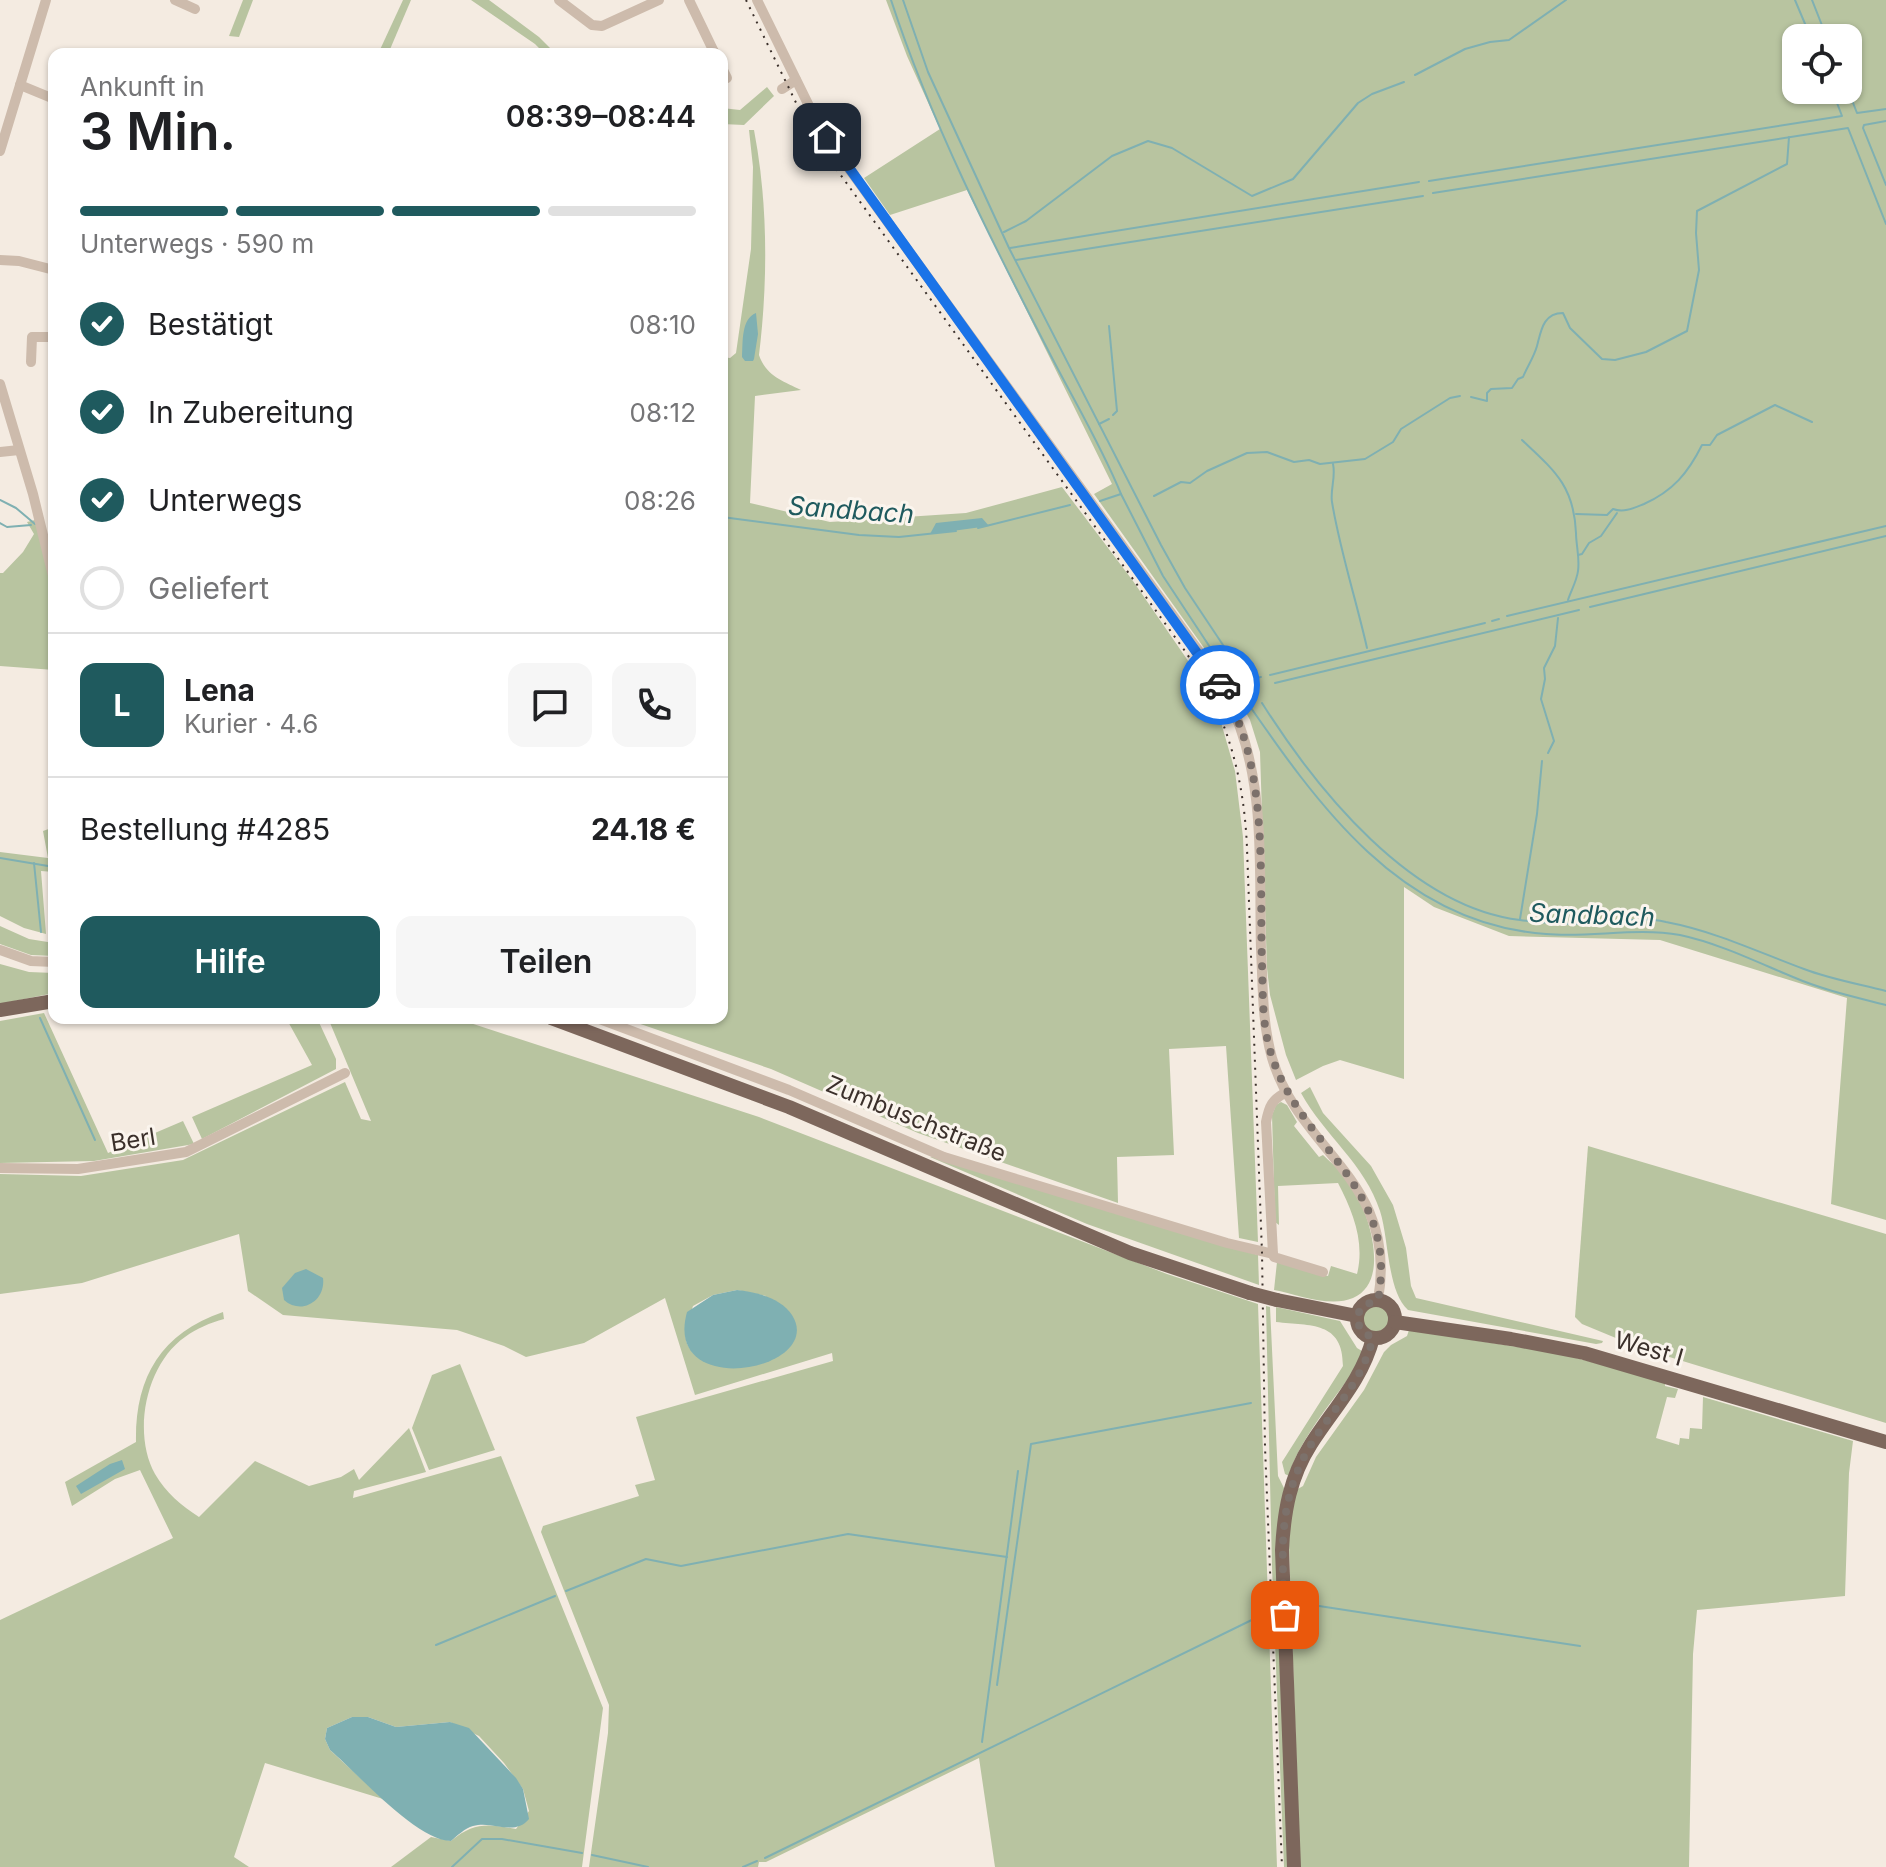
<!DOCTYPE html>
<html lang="de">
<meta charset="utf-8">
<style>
:root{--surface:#fff;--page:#f6f6f6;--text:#202124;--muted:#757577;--line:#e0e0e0;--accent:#1f5a5e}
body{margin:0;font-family:Inter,sans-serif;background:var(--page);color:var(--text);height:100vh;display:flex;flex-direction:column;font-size:30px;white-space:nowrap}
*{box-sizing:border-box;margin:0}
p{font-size:26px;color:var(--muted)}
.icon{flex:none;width:44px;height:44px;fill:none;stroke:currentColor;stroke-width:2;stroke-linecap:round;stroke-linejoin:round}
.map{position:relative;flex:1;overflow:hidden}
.panel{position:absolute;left:48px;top:48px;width:680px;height:976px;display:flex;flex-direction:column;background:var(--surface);border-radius:16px;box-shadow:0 2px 6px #0004}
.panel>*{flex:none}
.buttons{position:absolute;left:1782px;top:24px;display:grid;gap:16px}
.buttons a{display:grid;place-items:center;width:80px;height:80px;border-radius:16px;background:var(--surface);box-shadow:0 2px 6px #0004;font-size:40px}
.pin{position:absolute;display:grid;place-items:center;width:68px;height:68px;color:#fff;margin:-34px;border-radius:16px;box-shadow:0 4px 12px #0006}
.courier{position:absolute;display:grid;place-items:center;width:80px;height:80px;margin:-40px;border:6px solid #1a73e8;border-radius:50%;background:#fff;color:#222;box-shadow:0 2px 10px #0007}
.head em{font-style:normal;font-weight:600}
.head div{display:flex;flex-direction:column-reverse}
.head{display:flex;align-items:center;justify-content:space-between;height:136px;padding:0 32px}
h1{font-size:52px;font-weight:600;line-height:60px}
.bar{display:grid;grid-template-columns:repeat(4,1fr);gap:12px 8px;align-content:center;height:96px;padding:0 32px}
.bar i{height:10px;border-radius:6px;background:var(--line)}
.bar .selected{background:var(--accent)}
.bar p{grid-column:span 4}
.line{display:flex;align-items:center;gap:20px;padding:0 32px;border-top:2px solid var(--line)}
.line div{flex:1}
.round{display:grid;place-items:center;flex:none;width:84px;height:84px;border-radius:16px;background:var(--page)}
ol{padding:0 32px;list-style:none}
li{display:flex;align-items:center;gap:24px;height:88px}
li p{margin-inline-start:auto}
li .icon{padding:8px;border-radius:50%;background:var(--accent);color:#fff;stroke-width:4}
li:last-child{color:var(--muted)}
li i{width:44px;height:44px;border:4px solid var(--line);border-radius:50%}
.cta{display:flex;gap:16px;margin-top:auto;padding:16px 32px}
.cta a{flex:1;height:92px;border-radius:16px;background:var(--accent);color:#fff;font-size:32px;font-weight:600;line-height:92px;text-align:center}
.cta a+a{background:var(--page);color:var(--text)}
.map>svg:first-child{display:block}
</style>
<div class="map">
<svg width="1886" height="1867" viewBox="0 0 1886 1867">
<rect width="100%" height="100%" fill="#f4ebe1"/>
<g fill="#b8c4a0" fill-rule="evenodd">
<polygon points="243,0 253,0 239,37 229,36"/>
<polygon points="403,0 411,0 388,54 378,54"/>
<polygon points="471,0 489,0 539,37 556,54 545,54 535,44"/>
<path d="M886 0H1886V1220L1831 1204 1847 998 1660 940 1509 936 1434 907 1404 887V1079L1340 1060 1323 1066 1296 1080 1286 1055 1270 995 1267 968 1260 752 1250 720 1232 687 1094 494 1112 484 967 190 890 215 864 178 940 129 907 56ZM1796 38H1848V90H1796Z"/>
<polygon points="767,87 774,96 744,125 722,124 722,108 740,110"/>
<path d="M749 130H754C768 203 768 281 759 355 766 376 783 381 801 390L755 396 750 503 830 522 966 513 1062 487 1133 581 1193 668 1208 695 1220 719 1235 771 1243 837 1258 1242 1239 1238 1226 1046 1169 1049 1174 1155 1117 1157 1118 1203 918 1133 771 1069 623 1018H722V357L730 358 736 353 751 249 753 167Z"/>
<polygon points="35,520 54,595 54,670 0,666 0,573 3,573 23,552 34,534 27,522"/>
<polygon points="54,827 54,872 41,871 46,934 24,928 0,916 0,852 48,858 43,831"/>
<polygon points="0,926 29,939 54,943 54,956 31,955 0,944"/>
<polygon points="0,964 29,972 54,973 54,993 0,1004"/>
<polygon points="44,1013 108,1153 183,1121 194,1144 94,1161 0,1163 0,1021"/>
<polygon points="286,1018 317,1018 336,1059 336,1069 202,1139 192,1117 312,1065"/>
<path d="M328 1018H455L759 1117 1167 1274 1258 1304 1277 1867H995L979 1758 766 1862H759L758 1867H589L608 1733 609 1705 541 1532 543 1526 639 1496 635 1485 655 1480 636 1417 833 1361 832 1353 695 1395 665 1298 584 1343 526 1357 504 1346 457 1330 283 1315 248 1291 239 1234 82 1283 0 1294V1174L81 1176 183 1160 345 1082 361 1119 371 1121ZM737 1290 766 1296 703 1361C678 1343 685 1331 693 1306L713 1295Z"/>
<path d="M1310 1087 1323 1113 1371 1166 1393 1205 1406 1248 1411 1286 1416 1298 1603 1341 1602 1343 1596 1344 1408 1310C1387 1291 1389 1239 1380 1211 1365 1164 1324 1135 1301 1093Z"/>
<path d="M1281 1102 1287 1105 1297 1122 1294 1126 1319 1157 1323 1155C1335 1166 1348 1178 1356 1192 1370 1219 1390 1282 1353 1298 1330 1308 1296 1294 1274 1290L1277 1262 1328 1276 1331 1266 1357 1274C1365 1242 1353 1212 1338 1183L1278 1186 1279 1225 1275 1222 1272 1115 1276 1105Z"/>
<polygon points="1588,1146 1886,1234 1886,1423 1640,1348 1582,1324 1575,1317"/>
<polygon points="930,1157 935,1157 1258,1255 1259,1285 1087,1224"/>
<circle cx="1376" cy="1319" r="15"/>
<polygon points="1266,1306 1270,1307 1278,1476 1285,1490 1291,1867 1284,1867 1272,1567"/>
<path d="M1276 1307 1340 1321 1357 1348 1362 1351 1359 1364C1338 1394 1297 1442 1289 1476L1285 1474 1282 1462 1343 1366C1343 1321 1311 1326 1276 1322Z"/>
<path d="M223 1312 224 1319C210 1323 197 1328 185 1337 146 1364 132 1433 155 1474 166 1493 181 1505 199 1517L255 1461 309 1486 341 1477 354 1469 359 1480 409 1428 426 1472 354 1491 353 1498 501 1456 603 1708 582 1867H391L431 1837 451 1841C474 1822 488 1824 516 1829L529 1811 523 1789 504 1763 479 1736 450 1722 396 1727 368 1717H352L327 1728 325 1739 330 1750 383 1799 265 1763 234 1857 249 1867H0V1620L173 1538 140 1470 115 1479 72 1506 65 1482 136 1442C135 1378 160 1334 223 1312Z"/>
<polygon points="1409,1330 1557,1353 1665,1381 1665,1386 1678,1389 1675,1398 1667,1397 1656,1438 1679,1445 1680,1438 1689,1439 1690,1428 1702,1429 1703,1397 1853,1441 1849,1473 1845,1596 1697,1610 1693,1654 1689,1867 1300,1867 1289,1546 1290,1512 1296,1490 1303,1486 1316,1457 1364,1390 1384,1352 1391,1345 1407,1336"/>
<polygon points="460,1364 495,1450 429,1470 412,1428 432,1375"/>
</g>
<g fill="#7fb0b2">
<path d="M756 313 758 334 754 359 753 361H745L742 357C743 342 741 319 756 313Z"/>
<polygon points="982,518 989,526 930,534 936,523"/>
<path d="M306 1269 323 1278C326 1300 302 1316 284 1300L282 1288 295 1273Z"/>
<path d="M737 1290C756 1292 781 1298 792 1315 827 1370 662 1402 687 1312L713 1295Z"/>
<polygon points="122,1460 125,1469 81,1494 76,1486 110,1464"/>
<path d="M352 1717H368L396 1727 450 1722 469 1728 516 1778 523 1789 529 1819C514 1837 493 1820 473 1826 465 1828 457 1836 451 1841 417 1841 357 1773 330 1750L325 1739 327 1728Z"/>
</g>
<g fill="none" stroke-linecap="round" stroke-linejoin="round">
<g stroke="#7fb0b2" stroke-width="2">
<path d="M891 0C931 122 990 238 1049 352 1073 399 1101 445 1121 494"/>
<polyline points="903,0 928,72 1009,248 1161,545 1185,588 1237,666"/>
<polyline points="1795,0 1811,38"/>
<polyline points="1812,0 1827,38"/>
<polyline points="1415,75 1465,49 1490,42 1509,40 1566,0"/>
<polyline points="1848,90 1857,113 1886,109"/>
<polyline points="1886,121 1864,125 1863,128 1886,185"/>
<polyline points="1429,181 1842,116 1832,90"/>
<polyline points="1433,193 1848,128 1886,224"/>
<polyline points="1004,232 1026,221 1112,156 1148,141 1172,148 1252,196 1293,179 1358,103 1372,94 1404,82"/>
<polyline points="1010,248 1419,182"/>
<polyline points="1016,260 1423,196"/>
<polyline points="1109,326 1117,411 1113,415"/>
<path d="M1471 397 1487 401V393L1491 389 1512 388 1518 379 1523 377C1527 367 1534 357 1537 346 1541 331 1543 313 1563 313L1570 328 1602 359 1615 360 1646 352 1687 331 1699 270 1696 233 1697 211 1787 164 1789 137"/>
<polyline points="1099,424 1109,419"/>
<path d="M1522 440C1555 471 1574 486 1576 533 1576 545 1580 558 1578 571 1577 580 1571 591 1568 600"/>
<path d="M1333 464C1336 478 1330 489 1332 502 1340 551 1356 599 1367 648"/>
<polyline points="1154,496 1181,482 1190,483 1207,471 1247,453 1267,452 1294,462 1309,460 1320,464 1365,459 1393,442 1401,429 1450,398 1460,396"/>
<polyline points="0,500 16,508 35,524"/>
<polyline points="1100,501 1121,494 1163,576 1235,685"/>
<path d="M1576 514 1607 515 1613 509C1624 513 1634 508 1644 504 1673 491 1688 473 1702 445H1710L1717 435 1775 405 1812 422"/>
<polyline points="722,517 859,535 899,537 956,531"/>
<polyline points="49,521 54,520"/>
<polyline points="0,523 7,527 31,525"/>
<polyline points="978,528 1070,505"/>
<polyline points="1578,555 1582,554 1589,543 1601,536 1617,513"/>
<polyline points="1590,607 1886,536"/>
<polyline points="1507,616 1886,526"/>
<polyline points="1492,621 1499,619"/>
<polyline points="1270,675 1485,623"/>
<polyline points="1245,680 1261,677"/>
<polyline points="1234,683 1244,680 1241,673"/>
<polyline points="1275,683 1579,610"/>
<path d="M1240 692C1316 802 1399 924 1546 934 1591 938 1636 927 1680 935 1718 943 1757 962 1793 977 1823 990 1855 997 1886 1005"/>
<polyline points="1243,692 1252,690 1257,697"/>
<path d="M1262 703C1317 790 1411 907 1520 920 1540 923 1561 924 1581 924 1608 923 1638 916 1666 922 1714 931 1758 952 1804 969 1830 979 1859 984 1886 991"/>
<polyline points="1548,753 1554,741 1541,699 1545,679 1544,668 1555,646 1558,618"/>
<polyline points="0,858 54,867"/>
<polyline points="34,863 41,932"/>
<polyline points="1520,919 1537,814 1542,761"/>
<polyline points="40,1018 95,1140"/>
<polyline points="566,1591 646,1559 681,1566 848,1534 1007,1557"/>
<polyline points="1293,1602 1580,1646"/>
<polyline points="436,1645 555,1596"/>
<polyline points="997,1685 1031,1444 1251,1403"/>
<polyline points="982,1742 1018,1471"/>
<polyline points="592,1855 648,1867"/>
<polyline points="765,1858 1266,1613"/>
<polyline points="452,1867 482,1839 502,1839 582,1853"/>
<polyline points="743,1867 757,1861"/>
</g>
<g stroke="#cdbbac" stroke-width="10">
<polyline points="175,0 195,9"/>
<polyline points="559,0 592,25 602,26 659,0"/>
<polyline points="689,0 715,54"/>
<path d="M757 0 811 110 842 159 1203 657C1217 680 1231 702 1240 727 1265 797 1259 876 1261 949 1263 986 1262 1022 1272 1058 1300 1153 1399 1180 1378 1300"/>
<polyline points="722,68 727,78"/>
<polyline points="20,85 54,99"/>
<polyline points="782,89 796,80"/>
<polyline points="0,151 46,0"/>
<polyline points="0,260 19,261 54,270"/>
<polyline points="31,362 32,337 54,337"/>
<polyline points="0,384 33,494 54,580"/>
<polyline points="53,412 54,411"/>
<polyline points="0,452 19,450"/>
<polyline points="0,950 31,961 54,962"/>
<polyline points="597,1018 789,1090 944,1157 1227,1243 1273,1254"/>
<path d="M1287 1092C1272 1099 1269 1106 1266 1122L1273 1254 1274 1257 1323 1272"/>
<polyline points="0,1168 78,1169 186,1152 345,1073"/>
</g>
<g stroke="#7d675c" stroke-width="14">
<polyline points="0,1010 54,1001"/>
<polyline points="551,1018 789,1107 1130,1253 1250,1293"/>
<circle cx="1376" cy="1319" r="19"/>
<polyline points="1277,1300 1357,1316"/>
<polyline points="1395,1322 1511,1339 1584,1353 1886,1442"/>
<path d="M1294 1867 1282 1550C1284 1511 1290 1477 1311 1444 1334 1408 1362 1380 1373 1338"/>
</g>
<path stroke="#3b302b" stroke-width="2" stroke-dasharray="2 6" stroke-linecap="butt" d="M746 0 802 115 832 163 1185 651C1226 712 1244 775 1247 848L1262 1253 1265 1447 1282 1867"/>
<polyline stroke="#7d675c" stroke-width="14" points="1250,1293 1277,1300"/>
</g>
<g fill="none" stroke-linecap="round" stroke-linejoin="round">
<path stroke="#7c716b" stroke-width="8" stroke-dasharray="0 14.4" d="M1220 685C1270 763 1259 876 1262 965 1263 994 1262 1023 1270 1050 1297 1146 1400 1185 1378 1300L1362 1306 1357 1316 1360 1330 1373 1338C1360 1387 1333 1407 1309 1448 1277 1503 1282 1554 1285 1615"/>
<polyline stroke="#1a73e8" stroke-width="10" points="827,137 1220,685"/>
</g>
<g text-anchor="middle" stroke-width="6" stroke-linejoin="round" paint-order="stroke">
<g font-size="24" fill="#3b302b" stroke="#fbf5ee">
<text transform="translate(916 1119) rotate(22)" y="8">Zumbuschstraße</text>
<text transform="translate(133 1140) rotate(-9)" y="8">Berl</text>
<text transform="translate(1649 1349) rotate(16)" y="8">West I</text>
</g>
<g font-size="26" font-style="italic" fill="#1f5a5e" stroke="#fbf5ee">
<text transform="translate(851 510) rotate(4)" y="9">Sandbach</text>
<text transform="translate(1592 915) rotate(2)" y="9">Sandbach</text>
</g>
</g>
</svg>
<div class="buttons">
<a><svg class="icon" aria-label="locate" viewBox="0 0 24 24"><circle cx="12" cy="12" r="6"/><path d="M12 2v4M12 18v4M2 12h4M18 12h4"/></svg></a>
</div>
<div class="pin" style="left:1285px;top:1615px;background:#ea580c"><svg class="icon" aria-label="bag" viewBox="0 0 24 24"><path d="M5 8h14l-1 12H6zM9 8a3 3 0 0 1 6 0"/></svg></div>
<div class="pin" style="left:827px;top:137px;background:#1f2937"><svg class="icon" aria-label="home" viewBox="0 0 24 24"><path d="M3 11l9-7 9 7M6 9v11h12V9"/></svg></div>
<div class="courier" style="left:1220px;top:685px"><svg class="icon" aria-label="car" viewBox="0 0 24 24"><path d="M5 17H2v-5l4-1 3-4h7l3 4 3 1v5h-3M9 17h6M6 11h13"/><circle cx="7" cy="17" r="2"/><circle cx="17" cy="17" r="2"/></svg></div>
<section class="panel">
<div class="head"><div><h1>3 Min.</h1><p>Ankunft in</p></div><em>08:39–08:44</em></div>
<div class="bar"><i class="selected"></i><i class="selected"></i><i class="selected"></i><i></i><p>Unterwegs · 590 m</p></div>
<ol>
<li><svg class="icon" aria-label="check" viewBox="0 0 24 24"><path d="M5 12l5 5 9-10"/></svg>Bestätigt<p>08:10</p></li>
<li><svg class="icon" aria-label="check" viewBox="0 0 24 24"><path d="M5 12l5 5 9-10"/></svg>In Zubereitung<p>08:12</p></li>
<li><svg class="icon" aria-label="check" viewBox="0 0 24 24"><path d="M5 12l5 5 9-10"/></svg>Unterwegs<p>08:26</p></li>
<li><i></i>Geliefert</li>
</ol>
<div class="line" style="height:144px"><b class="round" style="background:var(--accent);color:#fff">L</b><div><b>Lena</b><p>Kurier · 4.6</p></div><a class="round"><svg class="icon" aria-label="chat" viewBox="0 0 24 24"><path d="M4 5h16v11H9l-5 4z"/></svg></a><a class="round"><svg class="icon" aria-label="phone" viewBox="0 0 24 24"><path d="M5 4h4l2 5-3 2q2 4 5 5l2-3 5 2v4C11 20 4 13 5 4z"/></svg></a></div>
<div class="line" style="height:104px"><div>Bestellung #4285</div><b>24.18 €</b></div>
<div class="cta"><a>Hilfe</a><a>Teilen</a></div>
</section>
</div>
